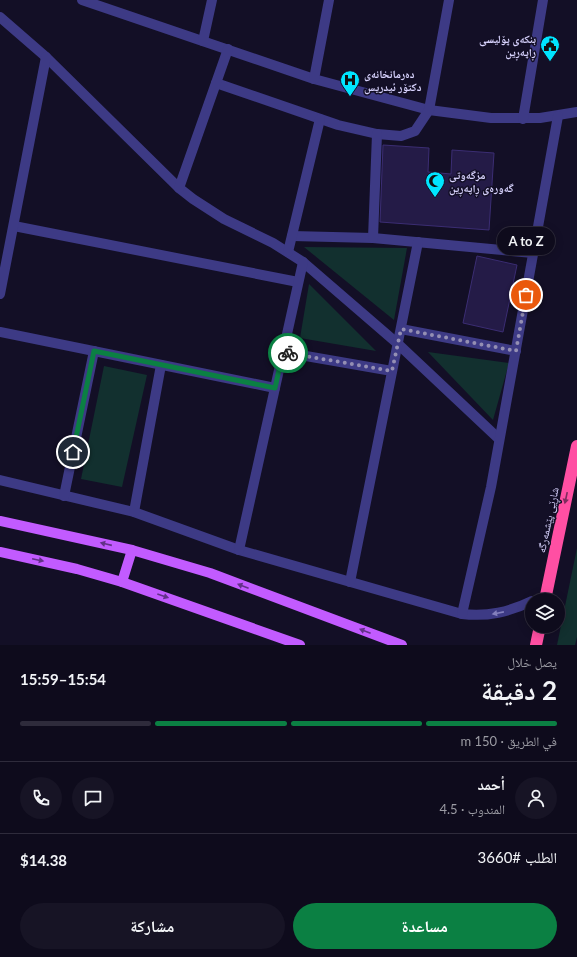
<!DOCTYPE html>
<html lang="ar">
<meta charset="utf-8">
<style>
:root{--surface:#0e0b1c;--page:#171425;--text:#f1f3f6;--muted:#9b9ba3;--line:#2e2b3b;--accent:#0b8043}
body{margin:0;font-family:Lato,"Noto Naskh Arabic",sans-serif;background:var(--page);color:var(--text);direction:rtl;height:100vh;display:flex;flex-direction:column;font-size:15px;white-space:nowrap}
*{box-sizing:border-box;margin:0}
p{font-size:13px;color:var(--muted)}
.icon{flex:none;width:22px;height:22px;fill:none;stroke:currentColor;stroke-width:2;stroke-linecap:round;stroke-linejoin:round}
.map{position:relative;height:645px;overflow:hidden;direction:ltr}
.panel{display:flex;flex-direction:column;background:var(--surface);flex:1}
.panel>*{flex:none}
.fabs{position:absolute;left:525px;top:593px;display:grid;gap:8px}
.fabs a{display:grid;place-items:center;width:40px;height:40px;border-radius:50%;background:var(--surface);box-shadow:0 2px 10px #0003,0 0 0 1px var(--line);font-size:20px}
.pin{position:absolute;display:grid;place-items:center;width:34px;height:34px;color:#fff;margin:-17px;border:2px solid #fff;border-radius:50%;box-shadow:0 1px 4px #0007}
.courier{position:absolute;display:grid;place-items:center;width:40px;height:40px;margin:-20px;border:3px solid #0b8043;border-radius:50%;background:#fff;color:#222;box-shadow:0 1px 5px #0007}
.bubble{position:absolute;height:28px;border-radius:14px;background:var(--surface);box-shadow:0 2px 10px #0003,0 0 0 1px var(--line);font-size:13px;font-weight:700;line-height:28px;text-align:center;direction:rtl}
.headline em{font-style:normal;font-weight:700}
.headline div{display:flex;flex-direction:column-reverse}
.headline{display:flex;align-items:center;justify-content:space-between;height:68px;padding:0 20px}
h1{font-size:26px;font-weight:700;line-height:30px}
.bar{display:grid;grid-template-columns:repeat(4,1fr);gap:6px 4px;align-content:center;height:48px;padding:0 20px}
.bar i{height:5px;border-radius:3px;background:var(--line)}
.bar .active{background:var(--accent)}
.bar p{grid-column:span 4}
.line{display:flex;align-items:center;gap:10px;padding:0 20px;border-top:1px solid var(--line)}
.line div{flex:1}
.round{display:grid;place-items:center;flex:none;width:42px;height:42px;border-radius:21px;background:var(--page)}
.button{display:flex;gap:8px;margin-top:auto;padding:8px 20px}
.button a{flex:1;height:46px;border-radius:24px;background:var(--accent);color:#fff;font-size:16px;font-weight:700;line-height:46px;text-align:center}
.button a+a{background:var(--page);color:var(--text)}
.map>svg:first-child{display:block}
</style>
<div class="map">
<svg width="577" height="645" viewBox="0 0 577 645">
<rect width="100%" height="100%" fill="#130f26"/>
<g fill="#12302f">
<polygon points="304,247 407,248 394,320"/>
<polygon points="309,284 376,351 300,338"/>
<polygon points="428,352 509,363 493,420"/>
<polygon points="104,366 147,375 122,487 81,479"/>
<polygon points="577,548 577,637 575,645 557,645"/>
</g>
<g fill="#241b47" stroke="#3b2d73">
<polygon points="383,145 429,148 428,172 451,174 452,150 494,153 489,230 380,222"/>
<polygon points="477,256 517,265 503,332 463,323"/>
</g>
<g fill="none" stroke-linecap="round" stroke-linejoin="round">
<g stroke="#3d3a85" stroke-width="10">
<polyline points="82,0 314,79 429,110 491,118 540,118 577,112"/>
<polyline points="0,17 46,57 179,188 193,199 224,219 273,243 303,262 398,344 499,439"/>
<polyline points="203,41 212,0"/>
<polyline points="314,79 329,0"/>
<polyline points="216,83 338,125 377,134 401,136 415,131 429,110 449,0"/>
<polyline points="523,119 543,0"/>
<polyline points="179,188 228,49"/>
<polyline points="14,226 298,282"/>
<polyline points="292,236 373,238 533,253"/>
<polyline points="373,238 377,134"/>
<polyline points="288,252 320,119"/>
<polyline points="0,294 46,57"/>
<polyline points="401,329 516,351"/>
<polyline points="0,332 275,388"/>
<polyline points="283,352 392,371"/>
<path d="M0 480 134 512 239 550 462 614C488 617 509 612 532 601"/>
<polyline points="64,496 94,351"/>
<polyline points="134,512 161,365"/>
<polyline points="239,550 303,262"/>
<polyline points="350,582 418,242"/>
<polyline points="462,614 491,487 558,116"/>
</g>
<g stroke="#c25bff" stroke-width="10">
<polyline points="0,521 132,550 210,573 402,645"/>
<polyline points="0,552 77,569 122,582 300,645"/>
<polyline points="122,582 132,550"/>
</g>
<g stroke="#ff4fa3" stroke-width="12">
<polyline points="545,600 577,446"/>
<polyline points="536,645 540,626"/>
</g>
</g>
<defs><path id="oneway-solid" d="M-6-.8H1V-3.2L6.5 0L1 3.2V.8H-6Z"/></defs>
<use fill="#7d2c5e" href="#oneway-solid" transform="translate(566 498) rotate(102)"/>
<g fill="#623188">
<use href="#oneway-solid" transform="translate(106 544) rotate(-167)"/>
<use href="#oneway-solid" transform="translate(38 560) rotate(12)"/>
<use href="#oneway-solid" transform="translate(243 586) rotate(-159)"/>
<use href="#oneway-solid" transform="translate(163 596) rotate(19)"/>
<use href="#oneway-solid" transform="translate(365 631) rotate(-159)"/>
</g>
<use fill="#837fbc" href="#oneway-solid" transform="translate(498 613) rotate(169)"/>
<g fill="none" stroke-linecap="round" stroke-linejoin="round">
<polyline stroke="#948fb3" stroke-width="4" stroke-dasharray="0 7.2" points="288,353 392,371 401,329 516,351 526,295"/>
<polyline stroke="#0b8043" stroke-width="5" points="73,452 94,351 275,388 283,352 288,353"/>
</g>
<defs>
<symbol id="civic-pin" viewBox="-11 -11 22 30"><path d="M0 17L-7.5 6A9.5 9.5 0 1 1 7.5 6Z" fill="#00e5ff" stroke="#130f26"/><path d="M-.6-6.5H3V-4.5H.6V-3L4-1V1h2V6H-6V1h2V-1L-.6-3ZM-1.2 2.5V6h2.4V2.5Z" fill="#111"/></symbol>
<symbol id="hospital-pin" viewBox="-11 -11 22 30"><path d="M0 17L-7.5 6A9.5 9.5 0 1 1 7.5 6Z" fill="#00e5ff" stroke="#130f26"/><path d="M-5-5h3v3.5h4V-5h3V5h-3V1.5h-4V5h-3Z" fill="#111"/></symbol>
<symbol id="mosque-pin" viewBox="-11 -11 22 30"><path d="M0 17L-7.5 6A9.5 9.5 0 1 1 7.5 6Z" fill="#00e5ff" stroke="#130f26"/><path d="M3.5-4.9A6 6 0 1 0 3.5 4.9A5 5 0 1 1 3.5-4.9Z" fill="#111"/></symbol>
</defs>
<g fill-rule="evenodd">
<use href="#civic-pin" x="539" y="34" width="22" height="30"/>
<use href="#hospital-pin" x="339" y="69" width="22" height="30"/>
<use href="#mosque-pin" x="424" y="170" width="22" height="30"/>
</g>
<g text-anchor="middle" stroke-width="3" stroke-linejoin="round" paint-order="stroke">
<g font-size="11" font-weight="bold" fill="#d9d4ff" stroke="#130f26" text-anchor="start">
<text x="536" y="43" text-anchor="end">بنکەی پۆلیسی<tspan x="536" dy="13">ڕاپەڕین</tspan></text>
<text x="364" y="78">دەرمانخانەی<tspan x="364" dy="13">دکتۆر ئیدریس</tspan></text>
<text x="449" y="179">مزگەوتی<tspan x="449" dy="13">گەورەی ڕاپەڕین</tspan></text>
</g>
<g font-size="11" fill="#d9d4ff" stroke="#130f26">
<text transform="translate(548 520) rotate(-78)" y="4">شاڕێی پێشمەرگە</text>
</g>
</g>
</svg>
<div class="fabs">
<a><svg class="icon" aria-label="layers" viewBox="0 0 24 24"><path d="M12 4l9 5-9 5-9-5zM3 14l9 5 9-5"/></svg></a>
</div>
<div class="pin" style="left:526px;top:295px;background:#ea580c"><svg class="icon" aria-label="bag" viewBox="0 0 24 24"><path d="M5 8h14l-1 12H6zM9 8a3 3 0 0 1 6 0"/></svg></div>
<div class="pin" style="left:73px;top:452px;background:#1f2937"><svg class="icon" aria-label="home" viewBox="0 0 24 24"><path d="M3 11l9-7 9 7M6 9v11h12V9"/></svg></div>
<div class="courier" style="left:288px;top:353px"><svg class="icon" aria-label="bike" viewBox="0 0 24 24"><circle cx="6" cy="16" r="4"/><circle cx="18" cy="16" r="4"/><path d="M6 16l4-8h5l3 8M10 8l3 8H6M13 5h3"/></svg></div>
<div class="bubble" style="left:497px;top:227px;width:58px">A to Z</div>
</div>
<section class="panel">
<div class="headline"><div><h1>2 دقيقة</h1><p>يصل خلال</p></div><em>15:54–15:59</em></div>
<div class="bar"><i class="active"></i><i class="active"></i><i class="active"></i><i></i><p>في الطريق · 150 m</p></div>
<div class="line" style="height:72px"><a class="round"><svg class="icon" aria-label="person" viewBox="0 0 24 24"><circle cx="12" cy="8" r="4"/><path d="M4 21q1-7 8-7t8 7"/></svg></a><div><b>أحمد</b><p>المندوب · 4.5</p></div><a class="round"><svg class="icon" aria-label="chat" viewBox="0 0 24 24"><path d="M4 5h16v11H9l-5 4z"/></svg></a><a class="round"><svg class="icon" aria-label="phone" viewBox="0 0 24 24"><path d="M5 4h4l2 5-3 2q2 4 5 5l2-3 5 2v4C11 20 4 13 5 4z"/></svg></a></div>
<div class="line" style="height:52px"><div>الطلب #3660</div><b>$14.38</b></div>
<div class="button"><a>مساعدة</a><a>مشاركة</a></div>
</section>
